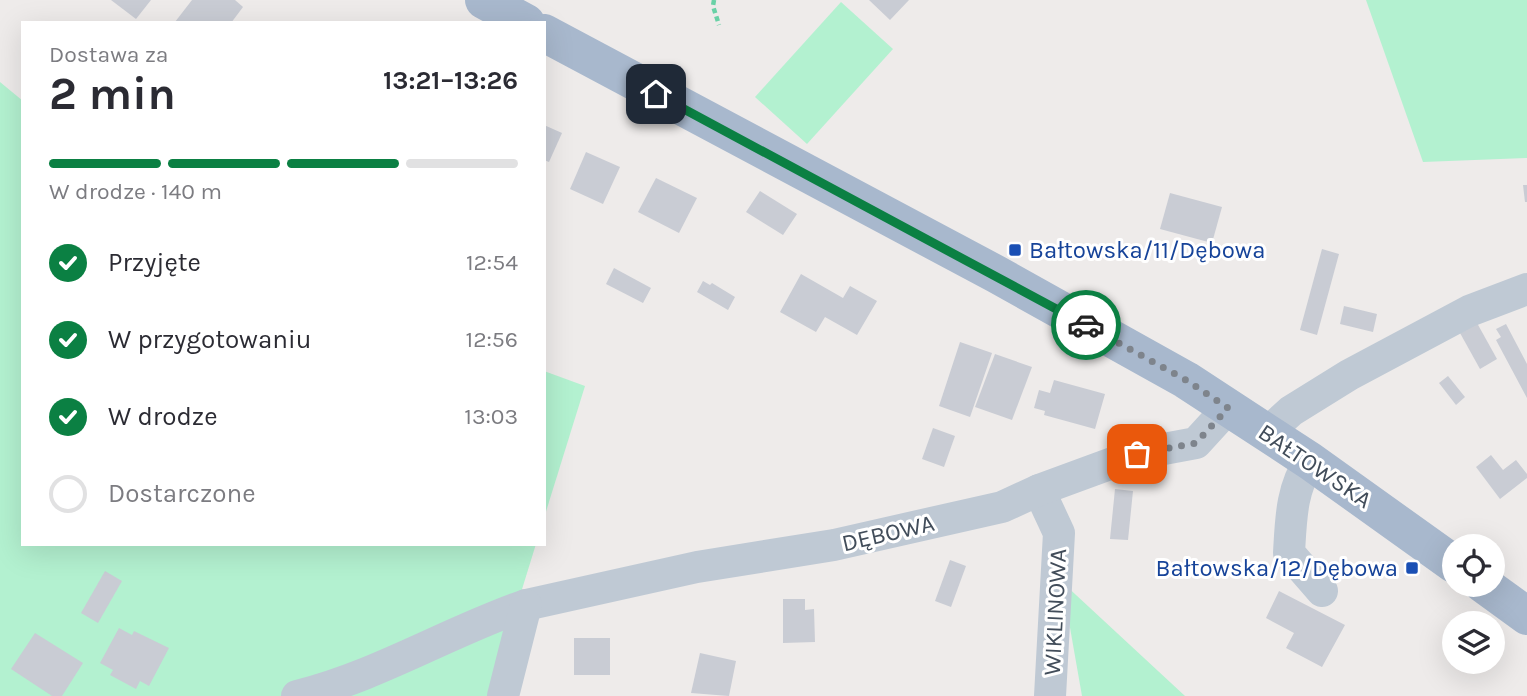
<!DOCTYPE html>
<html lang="pl">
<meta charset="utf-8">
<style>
:root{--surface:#fff;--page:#f2f2f3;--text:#2b2b33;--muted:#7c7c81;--line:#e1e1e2;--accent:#0b8043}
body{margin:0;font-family:Karla,sans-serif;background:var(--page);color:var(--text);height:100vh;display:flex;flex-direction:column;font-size:26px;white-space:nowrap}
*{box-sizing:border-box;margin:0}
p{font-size:23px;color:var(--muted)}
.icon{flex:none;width:38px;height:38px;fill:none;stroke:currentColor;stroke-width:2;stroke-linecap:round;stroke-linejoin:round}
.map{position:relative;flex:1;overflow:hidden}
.side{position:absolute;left:21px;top:21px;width:525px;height:525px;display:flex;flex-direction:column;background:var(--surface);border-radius:0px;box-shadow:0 7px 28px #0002}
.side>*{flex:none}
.fabs{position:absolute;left:1442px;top:534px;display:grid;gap:14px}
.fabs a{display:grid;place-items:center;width:63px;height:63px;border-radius:50%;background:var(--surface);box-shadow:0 7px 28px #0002;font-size:35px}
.pin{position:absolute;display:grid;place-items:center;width:60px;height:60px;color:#fff;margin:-30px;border-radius:14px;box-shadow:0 4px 10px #0006}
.courier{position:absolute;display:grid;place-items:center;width:70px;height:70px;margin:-35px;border:5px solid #0b8043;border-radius:50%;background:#fff;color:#222;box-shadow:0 2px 9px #0007}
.head em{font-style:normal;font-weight:700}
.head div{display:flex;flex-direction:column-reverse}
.head{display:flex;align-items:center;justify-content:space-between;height:119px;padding:0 28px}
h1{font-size:46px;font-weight:700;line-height:52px}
.bar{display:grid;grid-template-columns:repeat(4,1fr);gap:10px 7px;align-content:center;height:84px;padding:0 28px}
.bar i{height:9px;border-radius:5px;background:var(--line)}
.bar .selected{background:var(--accent)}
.bar p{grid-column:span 4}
ol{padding:0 28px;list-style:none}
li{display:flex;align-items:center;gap:21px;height:77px}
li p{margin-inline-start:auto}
li .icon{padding:7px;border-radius:50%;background:var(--accent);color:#fff;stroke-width:4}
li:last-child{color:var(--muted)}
li i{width:38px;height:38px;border:4px solid var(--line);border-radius:50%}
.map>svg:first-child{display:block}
</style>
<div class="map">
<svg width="1527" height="696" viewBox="0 0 1527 696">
<rect width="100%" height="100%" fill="#eeebea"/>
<g fill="#b3f1d0">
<polygon points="1366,0 1527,0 1527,158 1423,162"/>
<polygon points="841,2 893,49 807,144 755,97"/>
<polygon points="0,82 23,101 23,544 536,544 489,696 0,696"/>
<polygon points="544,371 585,386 544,518"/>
<polygon points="1062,582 1185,696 1082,696"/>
</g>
<g fill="#c9ccd4">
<polygon points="111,0 151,0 136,19"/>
<polygon points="192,0 235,0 243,7 231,23 177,23 175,22"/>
<polygon points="869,0 909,0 890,20"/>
<polygon points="544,125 562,133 549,162 544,160"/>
<polygon points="586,152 620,167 603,204 570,189"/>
<polygon points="656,178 697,198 679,233 638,212"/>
<polygon points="1523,185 1527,185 1527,202 1525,202"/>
<polygon points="760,191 797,214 783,235 746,212"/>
<polygon points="1170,193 1222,207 1212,243 1160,229"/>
<polygon points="1322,249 1339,254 1317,335 1300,330"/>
<polygon points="614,268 651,288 643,303 606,284"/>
<polygon points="801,274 843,298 850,286 877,301 857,335 825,317 816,332 780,312"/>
<polygon points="703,281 710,285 712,283 735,297 728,310 697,292"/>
<polygon points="1344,306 1377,314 1373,332 1340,324"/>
<polygon points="1477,323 1497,359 1480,369 1460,333"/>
<polygon points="1506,324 1527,364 1527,398 1496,340 1501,337 1496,329"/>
<polygon points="960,342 992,353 970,417 939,406"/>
<polygon points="995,354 1032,367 1012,420 975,407"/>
<polygon points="1448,376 1465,397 1456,405 1439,383"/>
<polygon points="1054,380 1105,394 1095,429 1044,415 1045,411 1034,408 1039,390 1050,393"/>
<polygon points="933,428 955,436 944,467 922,459"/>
<polygon points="1491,455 1503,470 1516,460 1527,474 1527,478 1500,499 1476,467"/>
<polygon points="1115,489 1133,491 1128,540 1110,539"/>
<polygon points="950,560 966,566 951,607 935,601"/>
<polygon points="105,571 122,581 98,623 81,613"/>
<polygon points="1279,591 1345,625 1322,667 1286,648 1294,633 1266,618"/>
<polygon points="783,599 805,599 805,610 814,609 815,642 783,643"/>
<polygon points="119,628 132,635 134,631 169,648 149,686 140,681 136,689 110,675 113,670 100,663"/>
<polygon points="35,633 83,663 62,696 52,696 11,669"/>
<rect x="574" y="638" width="36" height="37"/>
<polygon points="700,653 736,661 729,696 691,693"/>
</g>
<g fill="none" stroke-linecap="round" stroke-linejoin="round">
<polyline stroke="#69d1a6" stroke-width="4.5" stroke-dasharray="5 3.5" stroke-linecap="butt" points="714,0 713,6 719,25"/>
<g stroke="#bfc9d4" stroke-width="32">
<polyline points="1267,433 1291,411 1349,375 1469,311 1527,289"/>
<path d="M1310 461C1291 489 1291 520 1289 553L1322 591"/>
<polyline points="1039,490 1059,533 1050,696"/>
<path d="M297 696C378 676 448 632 526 605L697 567 834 545 1002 507 1039 490 1137 454 1196 443 1228 408"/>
<polyline points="503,696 526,605"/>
</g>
<g stroke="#a8b8cd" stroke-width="38">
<polyline points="484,0 526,23"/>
<polyline points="544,33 996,274 1186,380 1310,461 1454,564"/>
<polyline points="1483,584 1527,616"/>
</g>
</g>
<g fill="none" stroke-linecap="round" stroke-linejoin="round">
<polyline stroke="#7e848c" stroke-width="7" stroke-dasharray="0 12.6" points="1086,325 1186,380 1228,408 1196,443 1137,454"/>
<polyline stroke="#0b8043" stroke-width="9" points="656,94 1086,325"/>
</g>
<g fill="#1a4fb4" stroke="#fff" stroke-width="2.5">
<rect x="1008" y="243" width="14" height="14" rx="3.5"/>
<rect x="1405" y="561" width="14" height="14" rx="3.5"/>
</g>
<g text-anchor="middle" stroke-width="6" stroke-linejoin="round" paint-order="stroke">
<g font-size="24" fill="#164399" stroke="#fff" text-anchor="start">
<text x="1029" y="258">Bałtowska/11/Dębowa</text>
<text x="1398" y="576" text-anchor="end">Bałtowska/12/Dębowa</text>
</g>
<g font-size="24" fill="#424d5a" stroke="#fff">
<text transform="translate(1315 466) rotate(34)" y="8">BAŁTOWSKA</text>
<text transform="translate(888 533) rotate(-13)" y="8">DĘBOWA</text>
<text transform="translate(1055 612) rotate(-87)" y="8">WIKLINOWA</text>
</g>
</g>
</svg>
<div class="fabs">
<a><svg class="icon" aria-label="locate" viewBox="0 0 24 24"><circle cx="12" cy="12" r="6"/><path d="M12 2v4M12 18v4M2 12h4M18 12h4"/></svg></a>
<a><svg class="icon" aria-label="layers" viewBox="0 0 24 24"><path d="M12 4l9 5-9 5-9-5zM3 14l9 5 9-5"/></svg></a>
</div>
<div class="pin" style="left:1137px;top:454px;background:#ea580c"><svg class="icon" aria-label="bag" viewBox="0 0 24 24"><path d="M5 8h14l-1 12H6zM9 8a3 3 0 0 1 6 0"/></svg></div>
<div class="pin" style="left:656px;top:94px;background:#1f2937"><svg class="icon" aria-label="home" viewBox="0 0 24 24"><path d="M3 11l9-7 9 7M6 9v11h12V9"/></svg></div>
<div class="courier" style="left:1086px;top:325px"><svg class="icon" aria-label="car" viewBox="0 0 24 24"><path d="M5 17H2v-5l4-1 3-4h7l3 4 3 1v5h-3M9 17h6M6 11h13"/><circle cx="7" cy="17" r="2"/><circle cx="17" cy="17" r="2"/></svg></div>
<section class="side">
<div class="head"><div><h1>2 min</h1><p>Dostawa za</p></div><em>13:21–13:26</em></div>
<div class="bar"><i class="selected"></i><i class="selected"></i><i class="selected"></i><i></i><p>W drodze · 140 m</p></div>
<ol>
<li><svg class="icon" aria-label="check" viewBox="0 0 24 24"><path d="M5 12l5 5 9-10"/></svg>Przyjęte<p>12:54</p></li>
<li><svg class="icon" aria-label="check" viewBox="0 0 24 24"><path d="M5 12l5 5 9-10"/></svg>W przygotowaniu<p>12:56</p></li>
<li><svg class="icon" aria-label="check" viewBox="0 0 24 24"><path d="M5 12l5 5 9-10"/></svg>W drodze<p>13:03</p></li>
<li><i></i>Dostarczone</li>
</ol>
</section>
</div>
